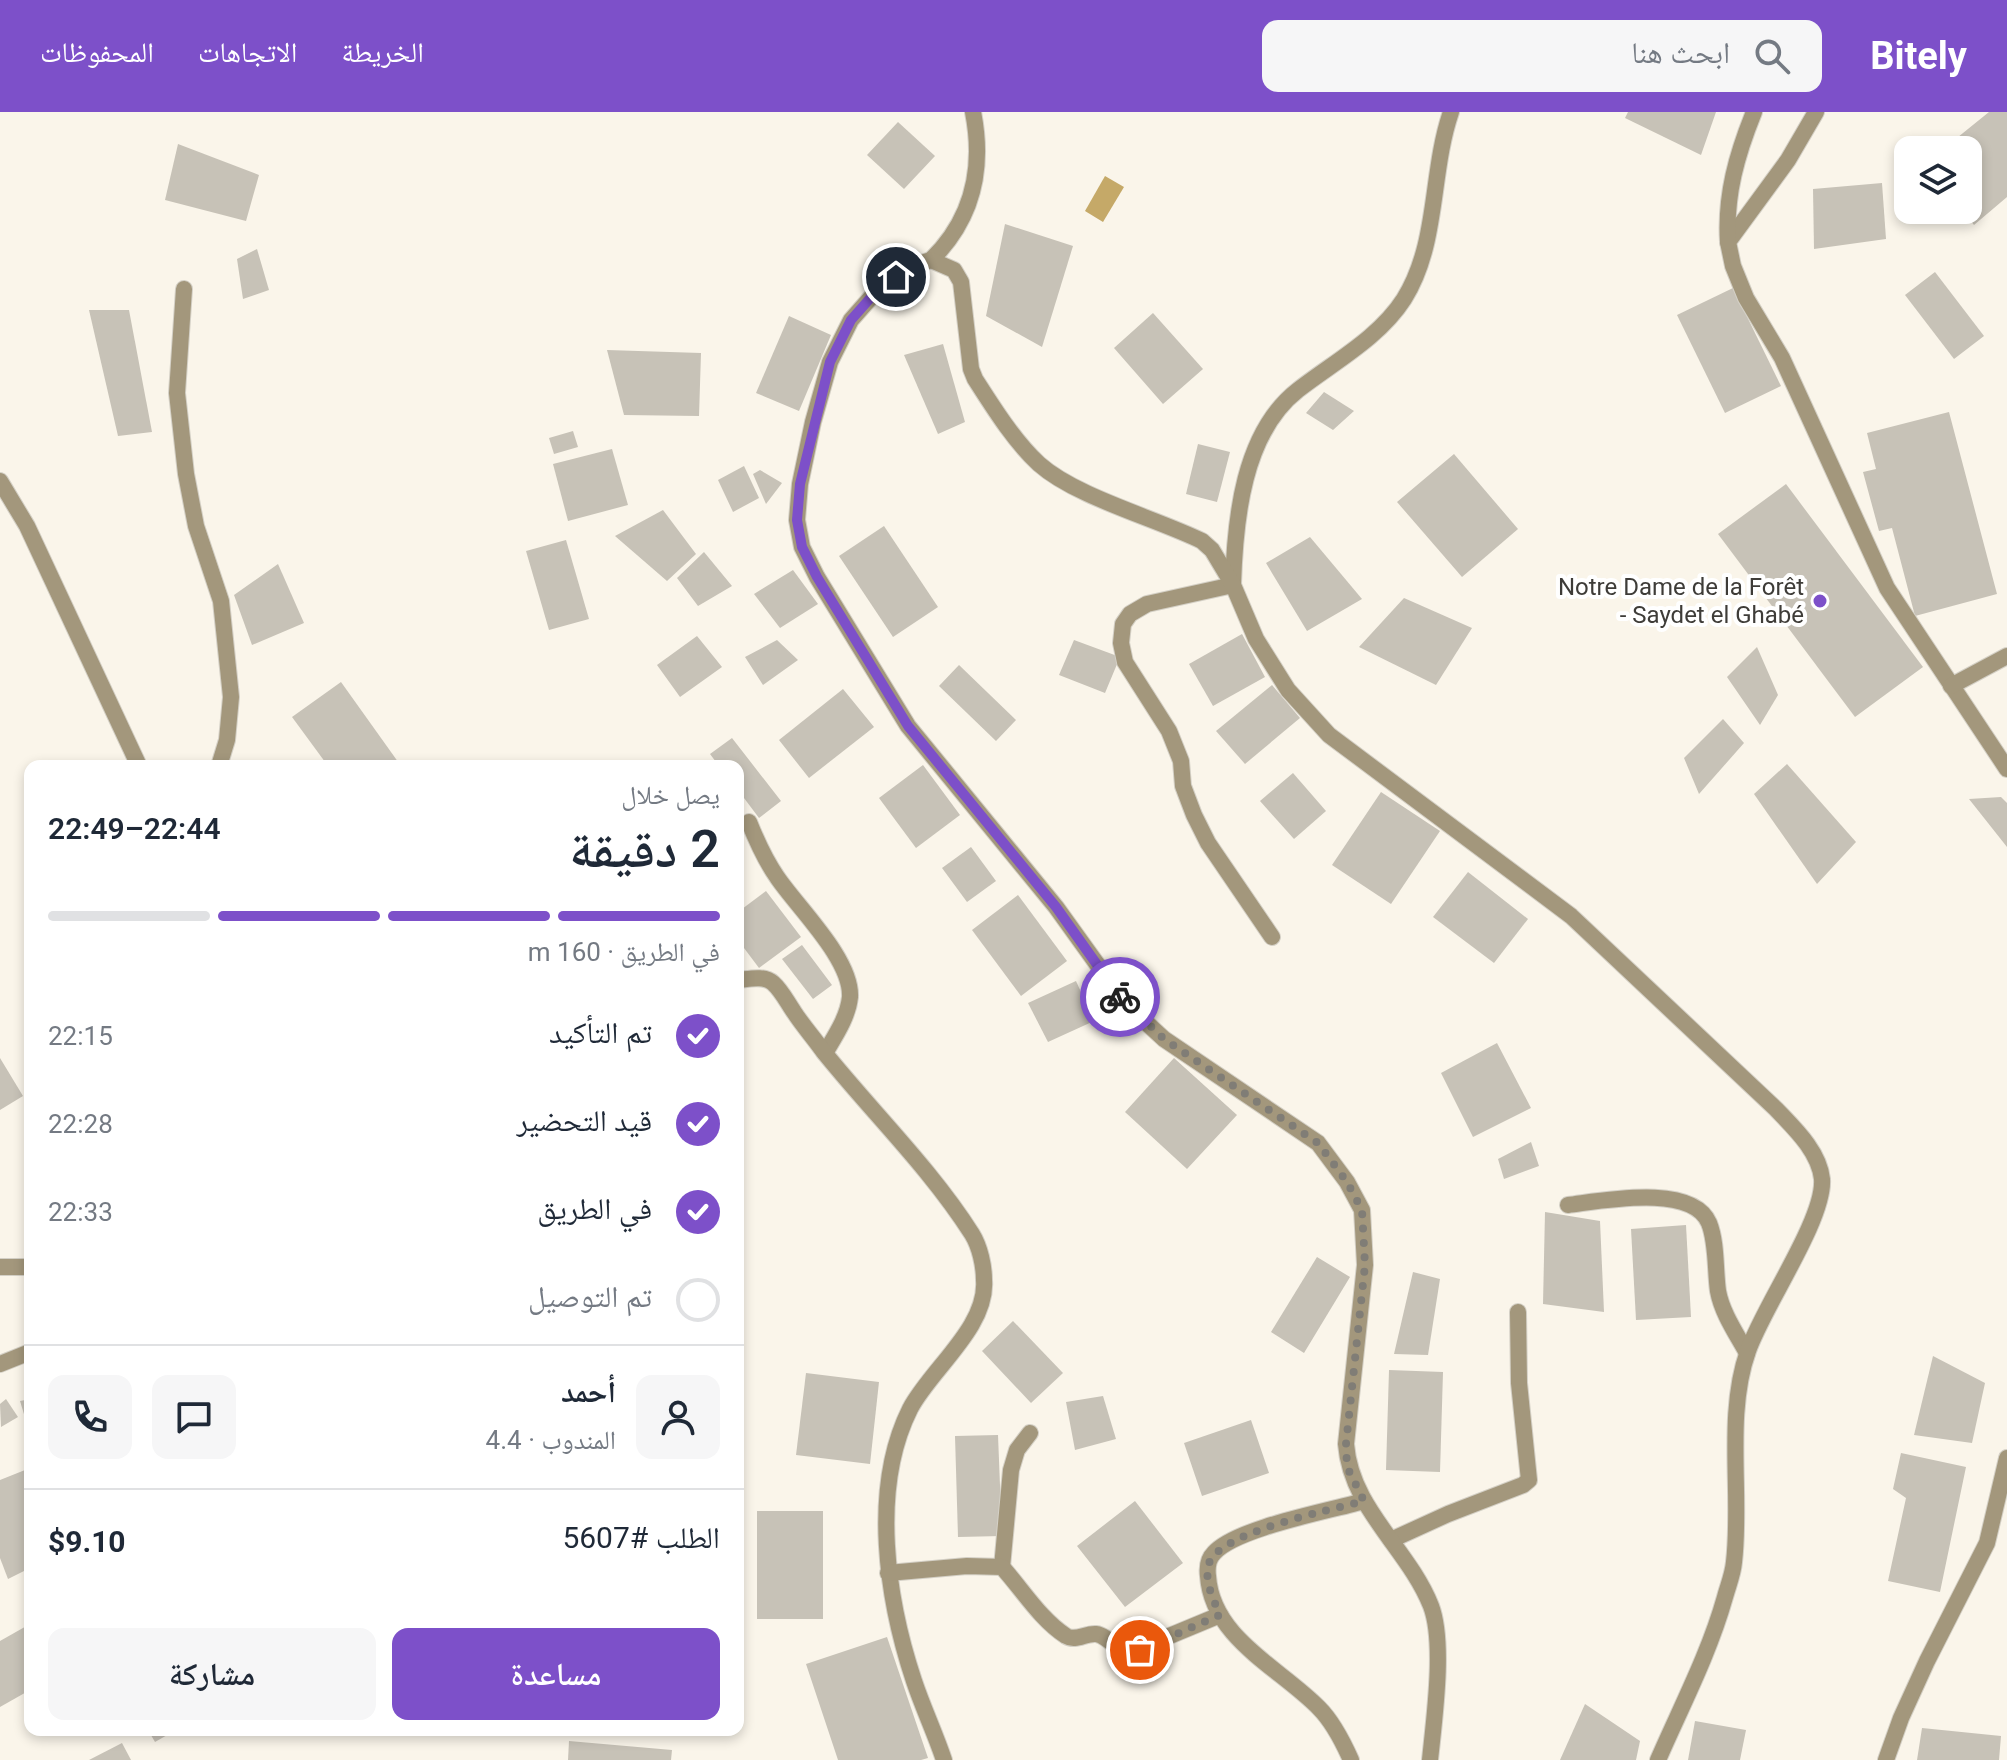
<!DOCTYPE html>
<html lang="ar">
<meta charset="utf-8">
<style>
:root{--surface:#fff;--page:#f6f6f7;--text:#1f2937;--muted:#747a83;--line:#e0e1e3;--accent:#7d50c9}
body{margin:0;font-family:Roboto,"Noto Naskh Arabic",sans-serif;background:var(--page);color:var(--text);direction:rtl;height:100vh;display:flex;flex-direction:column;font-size:30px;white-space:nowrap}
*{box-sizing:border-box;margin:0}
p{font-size:26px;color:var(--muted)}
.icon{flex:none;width:44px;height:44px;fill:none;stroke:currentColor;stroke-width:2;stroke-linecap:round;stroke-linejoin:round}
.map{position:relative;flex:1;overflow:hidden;direction:ltr}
.panel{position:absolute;left:24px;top:648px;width:720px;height:976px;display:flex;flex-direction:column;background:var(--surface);border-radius:16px;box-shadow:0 4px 12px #0003;direction:rtl}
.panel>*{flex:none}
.buttons{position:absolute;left:1894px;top:24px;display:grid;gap:16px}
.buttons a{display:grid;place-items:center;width:88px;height:88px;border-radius:16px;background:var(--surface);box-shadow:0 4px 12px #0003;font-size:40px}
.pin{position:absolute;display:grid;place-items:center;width:68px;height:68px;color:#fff;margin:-34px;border:4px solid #fff;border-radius:50%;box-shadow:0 2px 8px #0007}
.courier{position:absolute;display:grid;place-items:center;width:80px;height:80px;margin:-40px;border:6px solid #7d50c9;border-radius:50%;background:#fff;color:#222;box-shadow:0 2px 10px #0007}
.head em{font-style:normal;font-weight:600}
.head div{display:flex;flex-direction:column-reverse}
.head{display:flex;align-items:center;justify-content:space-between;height:136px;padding:0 24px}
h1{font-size:52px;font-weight:600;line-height:60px}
.bar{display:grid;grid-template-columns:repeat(4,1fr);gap:12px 8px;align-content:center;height:96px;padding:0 24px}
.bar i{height:10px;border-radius:6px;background:var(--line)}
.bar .current{background:var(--accent)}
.bar p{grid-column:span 4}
.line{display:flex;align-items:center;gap:20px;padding:0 24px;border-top:2px solid var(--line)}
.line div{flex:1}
.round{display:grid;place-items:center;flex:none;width:84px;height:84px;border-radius:16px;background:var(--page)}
ol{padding:0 24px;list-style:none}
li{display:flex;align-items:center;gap:24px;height:88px}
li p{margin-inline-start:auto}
li .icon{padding:8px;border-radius:50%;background:var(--accent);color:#fff;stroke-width:4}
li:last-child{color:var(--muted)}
li i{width:44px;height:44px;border:4px solid var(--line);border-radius:50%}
.button{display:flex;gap:16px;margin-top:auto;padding:16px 24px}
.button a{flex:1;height:92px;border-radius:16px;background:var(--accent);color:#fff;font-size:32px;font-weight:600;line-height:92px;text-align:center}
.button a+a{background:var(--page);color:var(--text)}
header{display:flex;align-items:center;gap:48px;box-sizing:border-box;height:112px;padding:0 40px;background:var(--accent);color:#fff}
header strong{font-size:38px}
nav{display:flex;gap:44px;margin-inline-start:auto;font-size:28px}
.search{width:560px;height:72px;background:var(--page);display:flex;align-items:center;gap:20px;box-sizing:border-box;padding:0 28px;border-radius:16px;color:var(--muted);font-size:30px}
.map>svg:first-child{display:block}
</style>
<header>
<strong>Bitely</strong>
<div class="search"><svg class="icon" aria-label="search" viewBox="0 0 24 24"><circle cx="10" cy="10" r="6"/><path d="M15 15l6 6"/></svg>ابحث هنا</div>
<nav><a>الخريطة</a><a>الاتجاهات</a><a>المحفوظات</a></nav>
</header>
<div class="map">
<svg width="2007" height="1648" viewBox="0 0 2007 1648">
<rect width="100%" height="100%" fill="#faf5ea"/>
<polygon fill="#c5a968" points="1105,64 1124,75 1103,110 1085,99"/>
<g fill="#c7c2b7">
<polygon points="1628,0 1716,0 1701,43 1625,6"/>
<polygon points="1989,0 2007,0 2007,85 1974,113 1962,98 1968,98 1968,38 1942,38"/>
<polygon points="898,10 935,44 904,77 867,43"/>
<polygon points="178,32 259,63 246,109 165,88"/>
<polygon points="1882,71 1886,127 1814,137 1813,77"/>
<polygon points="1005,112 1073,134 1042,235 986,204"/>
<polygon points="257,137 269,178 243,187 237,147"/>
<polygon points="1935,160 1984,224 1954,247 1905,183"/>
<polygon points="1733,176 1781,274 1725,301 1677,203"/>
<polygon points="89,198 129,198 152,320 118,324"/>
<polygon points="1153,201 1203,257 1163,292 1114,236"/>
<polygon points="789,204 831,223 799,299 756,281"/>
<polygon points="943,232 965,310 938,322 904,243"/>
<polygon points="607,238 701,241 699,304 624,303"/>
<polygon points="1324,280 1354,299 1333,318 1306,301"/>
<polygon points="1949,300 1997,482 1915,504 1892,416 1879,419 1863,360 1876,357 1867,321"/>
<polygon points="573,319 578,335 554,342 549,326"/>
<polygon points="1198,332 1230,340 1217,390 1186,382"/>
<polygon points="612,337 628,393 568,409 553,352"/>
<polygon points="1454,342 1518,417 1462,465 1397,390"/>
<polygon points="744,354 759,386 733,400 718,368"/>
<polygon points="760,358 782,371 766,392 753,362"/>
<polygon points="1786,372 1923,555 1855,605 1718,422"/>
<polygon points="663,398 696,442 667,469 615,424"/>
<polygon points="884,414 938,495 893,525 839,444"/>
<polygon points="1310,425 1362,487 1307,519 1266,451"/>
<polygon points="566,428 589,507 549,518 526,439"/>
<polygon points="704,440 732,474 698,494 677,466"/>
<polygon points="278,452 304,511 252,533 234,483"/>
<polygon points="793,458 818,492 780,516 754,482"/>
<polygon points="1404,486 1472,516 1436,573 1359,535"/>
<polygon points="1242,522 1265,565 1213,594 1189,552"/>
<polygon points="697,524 722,555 680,585 657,553"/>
<polygon points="777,528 798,548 763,573 745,545"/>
<polygon points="1074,528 1120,545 1105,581 1059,563"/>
<polygon points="1757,535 1778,583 1760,613 1727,565"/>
<polygon points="959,553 1016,608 996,629 939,574"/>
<polygon points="341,570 401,654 328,654 292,605"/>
<polygon points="1272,573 1300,606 1245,652 1216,619"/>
<polygon points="843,577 874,615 809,666 779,628"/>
<polygon points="1723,607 1744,631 1699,682 1684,646"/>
<polygon points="732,626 781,689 759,706 738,678 738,654 719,654 710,642"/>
<polygon points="1787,652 1856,730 1817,772 1754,682"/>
<polygon points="923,653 960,703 916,736 879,686"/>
<polygon points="1293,661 1326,699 1294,727 1260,689"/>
<polygon points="1381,680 1440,719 1391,792 1332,753"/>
<polygon points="2001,685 2007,691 2007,735 1969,687"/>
<polygon points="971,735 996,769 967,790 942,756"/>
<polygon points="1468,760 1528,807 1494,851 1433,805"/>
<polygon points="766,779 801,825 759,856 738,828 738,800"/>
<polygon points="1018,783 1067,849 1021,884 972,818"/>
<polygon points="802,833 832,873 813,887 782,847"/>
<polygon points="1076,869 1094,909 1048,930 1028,891"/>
<polygon points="1497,931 1531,996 1473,1025 1441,961"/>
<polygon points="0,946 23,984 0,998"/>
<polygon points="1174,946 1237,1003 1187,1057 1125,1000"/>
<polygon points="1531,1030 1539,1054 1504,1067 1498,1047"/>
<polygon points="1545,1100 1600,1109 1604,1200 1543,1192"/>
<polygon points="1686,1113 1691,1205 1636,1208 1631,1117"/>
<polygon points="1317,1145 1350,1165 1304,1241 1271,1220"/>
<polygon points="1413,1160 1440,1167 1428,1243 1394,1242"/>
<polygon points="1013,1209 1063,1261 1031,1291 982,1239"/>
<polygon points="1933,1244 1985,1271 1972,1331 1914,1323"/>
<polygon points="1389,1258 1443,1260 1440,1360 1386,1358"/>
<polygon points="806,1261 879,1270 870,1352 796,1343"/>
<polygon points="1103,1284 1116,1327 1075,1338 1066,1290"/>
<polygon points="6,1287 18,1305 1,1315 0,1292"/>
<polygon points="30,1287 30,1322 20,1289"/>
<polygon points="1251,1308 1269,1361 1202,1384 1184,1331"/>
<polygon points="998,1323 1002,1424 958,1425 955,1324"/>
<polygon points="1901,1341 1966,1355 1940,1480 1888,1469 1906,1386 1893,1377"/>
<polygon points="30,1356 30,1456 8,1467 0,1446 0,1368"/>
<polygon points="1135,1389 1183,1451 1125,1495 1077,1434"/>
<rect x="757" y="1399" width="66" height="108"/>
<polygon points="30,1512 30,1578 0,1595 0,1529"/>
<polygon points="887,1525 928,1646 921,1648 838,1648 806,1552"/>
<polygon points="1585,1592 1640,1629 1636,1648 1560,1648"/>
<polygon points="1695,1609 1746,1618 1740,1648 1688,1648"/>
<polygon points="1922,1616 2001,1624 1999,1648 1917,1648"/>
<polygon points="148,1618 176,1618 155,1630"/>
<polygon points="569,1629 672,1638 671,1648 568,1648"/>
<polygon points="122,1631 131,1648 89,1648"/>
</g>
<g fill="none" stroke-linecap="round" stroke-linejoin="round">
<defs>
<g id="minor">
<polyline points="1816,0 1788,48 1728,130 1733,154 1746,186 1782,246 1887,476 2007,657"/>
<path d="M1728 130C1725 83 1737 42 1754 0"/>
<path d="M931 148C973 107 984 56 973 0"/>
<polyline points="184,177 177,281 186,362 196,414 221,489 231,585 227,628 219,654"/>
<polyline points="0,369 27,414 139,654"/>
<path d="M1233 473C1235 407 1243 321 1298 278 1334 250 1379 226 1404 187 1439 131 1430 61 1451 0"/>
<polyline points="1233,473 1147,492 1130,502 1123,512 1121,531 1125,550 1169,619 1181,649 1183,674 1194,703 1208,731 1272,825"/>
<polyline points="1951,574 2007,544"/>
<path d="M749 710C757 730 765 748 777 765 797 795 852 847 850 885 848 905 835 924 825 941"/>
<path d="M738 868C749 867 764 863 773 871 782 879 787 890 794 900 803 914 814 926 823 939 872 1000 930 1056 972 1122 980 1135 984 1154 984 1168 988 1215 930 1258 910 1297 870 1377 887 1488 914 1569 923 1596 935 1621 944 1648"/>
<path d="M1568 1093C1602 1089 1692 1071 1709 1111 1717 1131 1715 1158 1718 1179 1722 1201 1736 1221 1747 1241"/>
<polyline points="0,1155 30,1155"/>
<polyline points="0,1252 30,1240"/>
<polyline points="1391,1428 1448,1402 1523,1373 1529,1368 1519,1271 1518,1200"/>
<polyline points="1002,1455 1011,1358 1017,1338 1030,1321"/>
<path d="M888 1461 967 1454 1002 1455C1022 1477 1040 1507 1066 1524 1076 1530 1085 1521 1096 1522 1106 1523 1117 1537 1126 1542L1220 1503"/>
<path d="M1351 1648C1343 1630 1333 1610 1319 1596 1280 1556 1212 1526 1208 1464 1207 1456 1208 1447 1214 1441 1236 1416 1329 1399 1364 1389"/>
<path d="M1430 1648C1434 1608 1445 1531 1431 1494 1408 1436 1351 1397 1346 1332L1365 1153 1362 1098 1347 1070 1318 1031 1164 927 1125 891 1056 795 908 614 817 465 802 435 797 408 800 372 813 310 830 250 851 208 881 174 915 153 931 148 954 158 961 170 971 257 975 267C993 295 1014 329 1039 352 1076 385 1155 406 1202 429L1212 438 1233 473 1256 527 1288 578 1329 623 1571 804 1776 997C1794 1016 1819 1039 1822 1067 1825 1107 1763 1195 1748 1239 1725 1303 1742 1383 1734 1450 1733 1462 1728 1474 1725 1485 1709 1542 1681 1595 1658 1648"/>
<polyline points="1886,1648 1901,1606 1927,1549 1987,1431 2007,1346"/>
</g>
</defs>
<use href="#minor" stroke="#d4d0c6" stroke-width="18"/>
<use href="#minor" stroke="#a3977c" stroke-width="16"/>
</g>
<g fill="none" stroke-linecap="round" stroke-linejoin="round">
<path stroke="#807d76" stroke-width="8" stroke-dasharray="0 14.4" d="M1120 885 1164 927 1318 1031 1347 1070 1362 1098 1365 1153 1346 1332 1347 1355 1364 1389C1332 1398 1212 1421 1208 1455 1205 1471 1214 1489 1220 1503L1140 1538"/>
<polyline stroke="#7d50c9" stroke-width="10" points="896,165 881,174 851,208 830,250 800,372 797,408 802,435 817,465 908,614 1056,795 1120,885"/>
</g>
<circle fill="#7d50c9" stroke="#fff" stroke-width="3" cx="1820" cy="489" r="8"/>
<g text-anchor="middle" stroke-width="8" stroke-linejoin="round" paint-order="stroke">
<g font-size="24" fill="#3e3c38" stroke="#fff" text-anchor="end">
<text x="1804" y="483">Notre Dame de la Forêt<tspan x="1804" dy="28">- Saydet el Ghabé</tspan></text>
</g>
</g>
</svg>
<div class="buttons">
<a><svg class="icon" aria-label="layers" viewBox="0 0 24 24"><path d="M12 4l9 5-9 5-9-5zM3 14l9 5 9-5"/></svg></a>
</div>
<div class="pin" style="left:1140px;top:1538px;background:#ea580c"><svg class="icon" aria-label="bag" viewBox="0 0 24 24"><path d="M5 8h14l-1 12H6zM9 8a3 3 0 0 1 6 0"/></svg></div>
<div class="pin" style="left:896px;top:165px;background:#1f2937"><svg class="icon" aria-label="home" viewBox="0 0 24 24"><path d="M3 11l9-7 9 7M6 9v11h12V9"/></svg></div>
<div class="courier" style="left:1120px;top:885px"><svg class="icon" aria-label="bike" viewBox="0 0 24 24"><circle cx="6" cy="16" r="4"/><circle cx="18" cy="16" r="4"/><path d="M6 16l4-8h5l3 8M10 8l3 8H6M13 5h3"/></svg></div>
<section class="panel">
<div class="head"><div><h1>2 دقيقة</h1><p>يصل خلال</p></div><em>22:44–22:49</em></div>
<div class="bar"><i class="current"></i><i class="current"></i><i class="current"></i><i></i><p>في الطريق · 160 m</p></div>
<ol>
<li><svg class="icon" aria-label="check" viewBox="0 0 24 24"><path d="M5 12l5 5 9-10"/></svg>تم التأكيد<p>22:15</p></li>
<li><svg class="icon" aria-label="check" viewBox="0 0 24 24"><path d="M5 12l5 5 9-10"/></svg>قيد التحضير<p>22:28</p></li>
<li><svg class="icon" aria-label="check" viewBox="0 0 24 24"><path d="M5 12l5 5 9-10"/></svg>في الطريق<p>22:33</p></li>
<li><i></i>تم التوصيل</li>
</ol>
<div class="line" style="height:144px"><a class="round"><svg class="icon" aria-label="person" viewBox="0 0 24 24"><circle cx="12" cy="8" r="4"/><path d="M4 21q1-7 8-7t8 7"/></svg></a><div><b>أحمد</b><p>المندوب · 4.4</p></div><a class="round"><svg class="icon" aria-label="chat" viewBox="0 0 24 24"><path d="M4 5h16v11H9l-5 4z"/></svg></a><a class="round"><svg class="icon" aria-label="phone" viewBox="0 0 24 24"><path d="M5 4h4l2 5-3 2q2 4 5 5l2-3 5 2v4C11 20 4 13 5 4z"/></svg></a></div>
<div class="line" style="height:104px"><div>الطلب #5607</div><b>$9.10</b></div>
<div class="button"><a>مساعدة</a><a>مشاركة</a></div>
</section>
</div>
